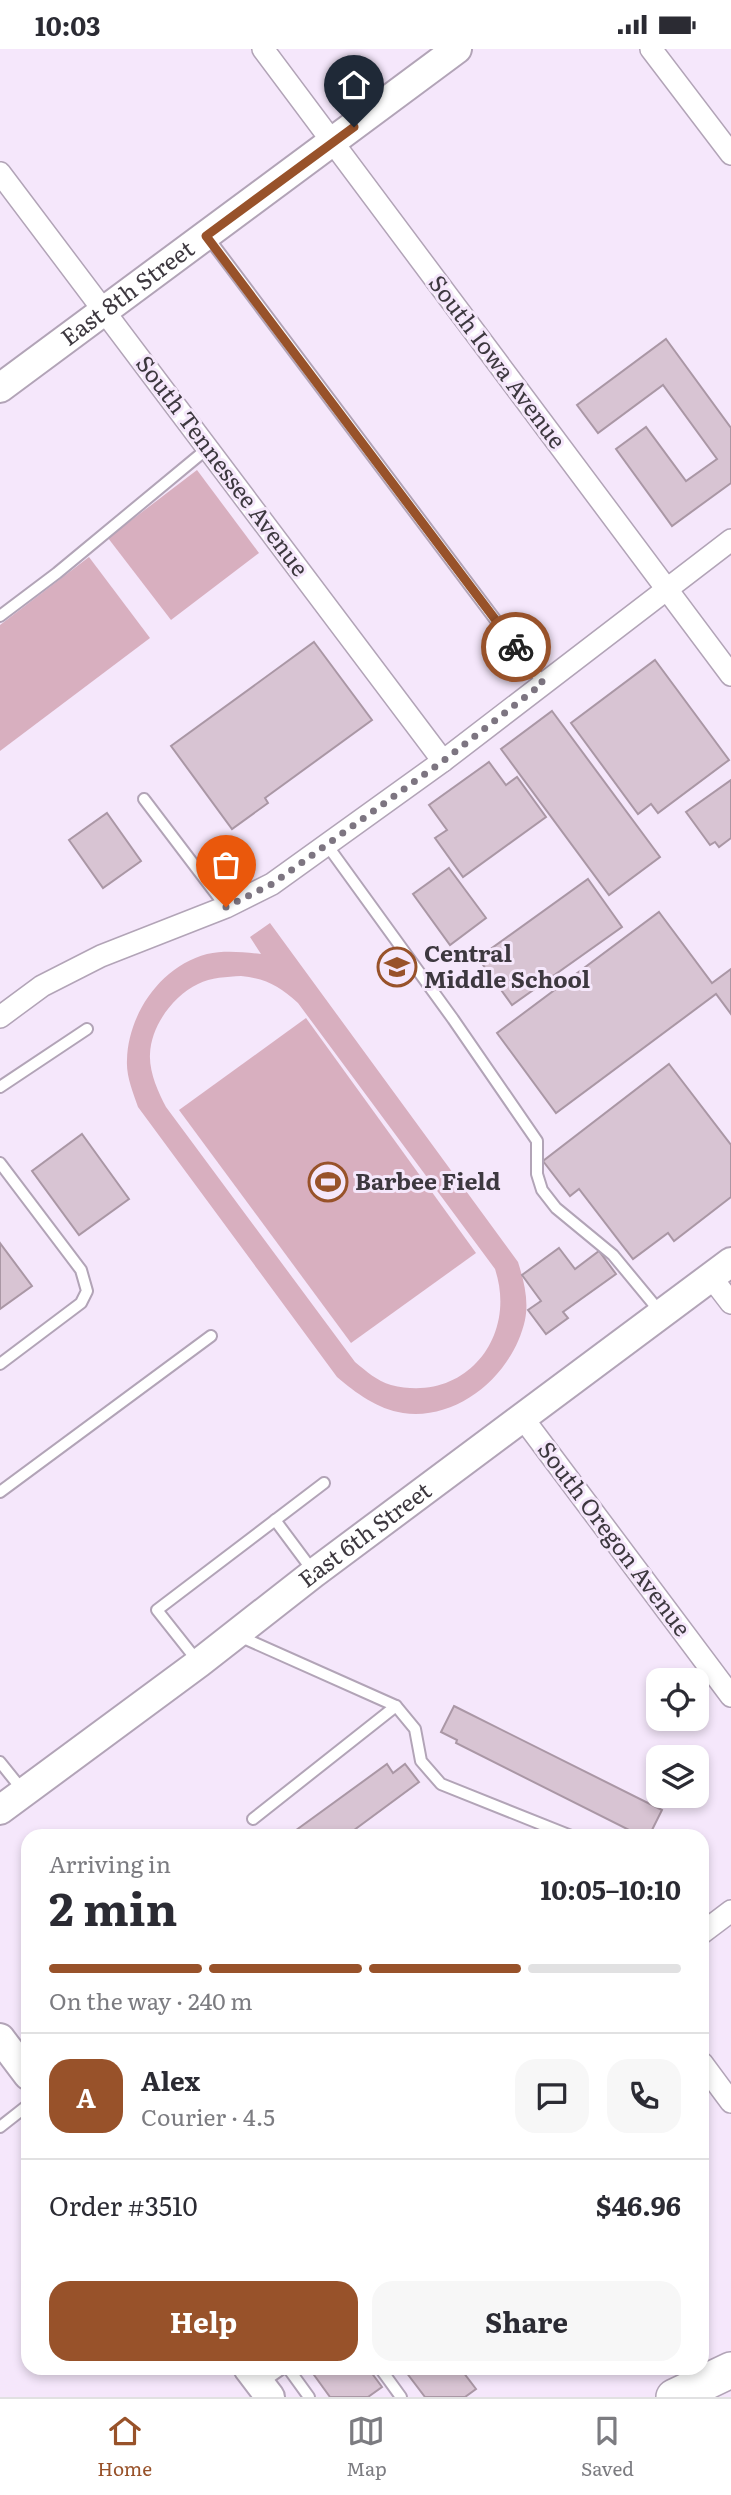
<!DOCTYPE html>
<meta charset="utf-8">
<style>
:root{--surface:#fff;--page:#f7f7f7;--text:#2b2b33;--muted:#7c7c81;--line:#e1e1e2;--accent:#98522a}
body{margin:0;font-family:Literata,serif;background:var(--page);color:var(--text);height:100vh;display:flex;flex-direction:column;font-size:26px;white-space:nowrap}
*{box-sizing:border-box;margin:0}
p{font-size:23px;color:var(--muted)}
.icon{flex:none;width:38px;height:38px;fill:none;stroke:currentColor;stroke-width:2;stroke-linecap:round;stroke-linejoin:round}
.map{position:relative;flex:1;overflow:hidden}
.drawer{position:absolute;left:21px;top:1780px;width:688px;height:546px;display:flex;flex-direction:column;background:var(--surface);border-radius:21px;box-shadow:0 4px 10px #0003}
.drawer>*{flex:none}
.controls{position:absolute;left:646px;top:1619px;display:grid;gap:14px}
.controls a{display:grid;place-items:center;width:63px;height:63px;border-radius:14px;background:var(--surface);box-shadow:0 4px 10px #0003;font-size:35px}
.pin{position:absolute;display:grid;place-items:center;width:60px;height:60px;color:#fff;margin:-72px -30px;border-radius:50% 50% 50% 0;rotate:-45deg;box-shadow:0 0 7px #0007}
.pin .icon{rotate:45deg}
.courier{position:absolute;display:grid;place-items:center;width:70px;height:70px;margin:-35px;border:5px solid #98522a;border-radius:50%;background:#fff;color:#222;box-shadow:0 2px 9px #0007}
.head em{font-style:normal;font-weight:700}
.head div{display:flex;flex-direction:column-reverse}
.head{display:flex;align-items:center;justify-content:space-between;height:119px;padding:0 28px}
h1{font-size:46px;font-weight:700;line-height:52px}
.bar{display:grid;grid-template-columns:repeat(4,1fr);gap:10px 7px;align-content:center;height:84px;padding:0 28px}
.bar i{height:9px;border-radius:5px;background:var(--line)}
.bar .selected{background:var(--accent)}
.bar p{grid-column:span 4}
.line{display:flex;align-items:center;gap:18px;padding:0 28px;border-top:2px solid var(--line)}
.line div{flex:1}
.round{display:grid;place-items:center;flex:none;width:74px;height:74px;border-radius:21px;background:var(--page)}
.action{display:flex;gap:14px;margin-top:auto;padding:14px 28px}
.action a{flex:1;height:80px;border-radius:21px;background:var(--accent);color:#fff;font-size:28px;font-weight:700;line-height:80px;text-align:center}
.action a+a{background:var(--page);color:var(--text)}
.status{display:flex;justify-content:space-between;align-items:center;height:49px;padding:0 35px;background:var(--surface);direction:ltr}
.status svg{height:19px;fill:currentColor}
.tabs{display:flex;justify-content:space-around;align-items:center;height:98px;border-top:2px solid var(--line);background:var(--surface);font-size:19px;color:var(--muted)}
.tabs a{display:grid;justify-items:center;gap:4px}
.tabs .selected{color:var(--accent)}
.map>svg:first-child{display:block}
</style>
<div class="status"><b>10:03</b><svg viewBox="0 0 49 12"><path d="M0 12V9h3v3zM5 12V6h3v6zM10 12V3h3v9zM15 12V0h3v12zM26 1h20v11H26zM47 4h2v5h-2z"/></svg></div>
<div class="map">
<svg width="731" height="2348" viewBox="0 0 731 2348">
<rect width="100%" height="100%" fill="#f5e7fb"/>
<g fill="#d8afbf" fill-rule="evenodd">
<polygon points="197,421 259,504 171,571 108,489"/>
<polygon points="89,508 150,589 0,702 0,576"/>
<path d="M270 874 518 1213C524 1232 529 1252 525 1271 513 1325 459 1372 403 1364 377 1360 356 1344 337 1328L138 1058C133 1043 126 1027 127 1011 128 965 161 917 207 905 225 901 242 903 261 905L250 888ZM241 927C267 930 279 937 298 954L495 1220C518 1289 464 1355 391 1336 377 1332 366 1322 355 1313L166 1058C158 1043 149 1023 150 1005 151 977 173 947 198 935 211 928 227 928 241 927Z"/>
<polygon points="306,969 476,1204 351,1294 179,1061"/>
</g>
<g fill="#d8c4d3" stroke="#aa97a5" stroke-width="2">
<polygon points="666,290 731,379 731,434 672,477 616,400 646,378 686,432 717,410 663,336 598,384 577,356"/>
<polygon points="314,593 372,671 265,749 268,754 232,780 171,697"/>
<polygon points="655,611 729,711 658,764 651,755 638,765 571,674"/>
<polygon points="552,662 660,808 609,846 501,700"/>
<polygon points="489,713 506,736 517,728 546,768 463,828 435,789 447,781 429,756"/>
<polygon points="731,731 731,789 719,798 715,793 710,796 686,763"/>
<polygon points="107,764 141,812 103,839 69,791"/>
<polygon points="449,819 486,869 450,896 413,845"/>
<polygon points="588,830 622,878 512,956 478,909"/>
<polygon points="659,863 712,934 731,920 731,965 716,945 556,1064 497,984"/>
<polygon points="669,1015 731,1096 731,1148 674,1192 668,1184 633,1210 579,1140 570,1147 543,1112"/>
<polygon points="82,1085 129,1150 79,1186 32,1122"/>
<polygon points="0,1194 32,1237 0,1260"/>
<polygon points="559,1199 575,1220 599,1202 616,1225 563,1263 568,1269 546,1285 528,1261 541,1252 522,1226"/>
<polygon points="454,1657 662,1761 649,1787 641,1787 456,1694 457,1691 441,1683"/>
<polygon points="387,1715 393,1724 405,1715 419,1733 346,1787 288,1787"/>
<polygon points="309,2319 368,2319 382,2338 368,2348 330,2348"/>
<polygon points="403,2319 460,2319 476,2340 465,2348 425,2348"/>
</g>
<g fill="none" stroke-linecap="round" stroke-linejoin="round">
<defs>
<g id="service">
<polyline points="207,187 543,634"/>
<polyline points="0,567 57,524 208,399"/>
<polyline points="144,750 226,858"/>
<polyline points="327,796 453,970 537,1092 537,1125 542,1141 556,1159 613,1206 661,1264"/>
<polyline points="0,1038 87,980"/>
<polyline points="0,1114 81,1221 87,1242 81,1254 0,1315"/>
<polyline points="0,1443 211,1287"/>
<polyline points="275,1471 313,1522"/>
<polyline points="239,1587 396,1657 415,1680 421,1712 441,1735 571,1787"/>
<polyline points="199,1614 157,1561 324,1434"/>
<polyline points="0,1713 24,1743"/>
<polyline points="253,1770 396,1657"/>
<polyline points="0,2078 28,2056"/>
<polyline points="288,2319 309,2348"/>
<polyline points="380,2319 401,2348"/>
<polyline points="260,2335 283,2319"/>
</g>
<g id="minor">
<polyline points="263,0 731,626"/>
<polyline points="651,0 731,105"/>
<polyline points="0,124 443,712"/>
<polyline points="0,968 42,937 101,907 226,858 272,835 443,712 731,491"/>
<polyline points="711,1228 731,1254"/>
<polyline points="522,1368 731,1647"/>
<polyline points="702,1884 731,1862"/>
<polyline points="702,2014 731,2053"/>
</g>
<g id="tertiary">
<path id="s1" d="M0 339 457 0"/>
<path id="s2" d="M0 1761 199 1614 314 1524 731 1213"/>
<polyline points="0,1989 28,2026"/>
<polyline points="248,2319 270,2348"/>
</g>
<polyline id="primary" points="674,2348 731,2321"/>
</defs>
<use href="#service" stroke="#b2a4b7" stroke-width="14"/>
<use href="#minor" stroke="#b2a4b7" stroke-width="24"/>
<use href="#tertiary" stroke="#b2a4b7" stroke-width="32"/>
<use href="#primary" stroke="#b2a4b7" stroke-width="38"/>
<use href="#service" stroke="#fff" stroke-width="10"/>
<use href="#minor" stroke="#fff" stroke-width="21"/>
<use href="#tertiary" stroke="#fff" stroke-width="28"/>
<use href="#primary" stroke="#fff" stroke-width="35"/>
</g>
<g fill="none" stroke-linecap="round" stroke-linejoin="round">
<polyline stroke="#7d7581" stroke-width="7" stroke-dasharray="0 12.6" points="226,858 272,835 443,712 543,634 516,598"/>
<polyline stroke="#98522a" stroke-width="9" points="354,78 206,187 516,598"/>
</g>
<defs>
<symbol id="school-ring" viewBox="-11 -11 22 22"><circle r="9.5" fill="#f5e7fb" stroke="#98522a" stroke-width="1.5"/><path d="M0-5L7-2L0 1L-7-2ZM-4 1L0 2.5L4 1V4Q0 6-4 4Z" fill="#98522a"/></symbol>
<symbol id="stadium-ring" viewBox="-11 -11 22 22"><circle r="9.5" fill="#f5e7fb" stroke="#98522a" stroke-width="1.5"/><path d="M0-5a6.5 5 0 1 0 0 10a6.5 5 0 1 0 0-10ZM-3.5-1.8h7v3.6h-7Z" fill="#98522a"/></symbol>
</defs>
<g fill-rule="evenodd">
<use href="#school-ring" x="375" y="896" width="44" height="44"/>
<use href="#stadium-ring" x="306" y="1111" width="44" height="44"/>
</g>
<g text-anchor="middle" stroke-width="6" stroke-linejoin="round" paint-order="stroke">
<g font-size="23" fill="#3d383f" stroke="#f5e7fb">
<text dy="8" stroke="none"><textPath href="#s1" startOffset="159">East 8th Street</textPath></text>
<text transform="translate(497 313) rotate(53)" y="8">South Iowa Avenue</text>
<text transform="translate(222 417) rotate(53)" y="8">South Tennessee Avenue</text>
<text dy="8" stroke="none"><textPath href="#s2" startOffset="457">East 6th Street</textPath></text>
<text transform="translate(614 1490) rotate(53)" y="8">South Oregon Avenue</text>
</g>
<g font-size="23" font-weight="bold" fill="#3d383f" stroke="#f5e7fb" text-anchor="start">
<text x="424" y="913">Central<tspan x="424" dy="26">Middle School</tspan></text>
<text x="355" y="1141">Barbee Field</text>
</g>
</g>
</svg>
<div class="controls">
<a><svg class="icon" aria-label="locate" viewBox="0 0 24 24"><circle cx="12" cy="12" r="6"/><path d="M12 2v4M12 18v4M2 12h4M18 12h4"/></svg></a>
<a><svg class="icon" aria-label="layers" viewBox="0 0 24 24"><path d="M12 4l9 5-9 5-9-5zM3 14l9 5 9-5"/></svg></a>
</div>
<div class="pin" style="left:226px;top:858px;background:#ea580c"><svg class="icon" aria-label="bag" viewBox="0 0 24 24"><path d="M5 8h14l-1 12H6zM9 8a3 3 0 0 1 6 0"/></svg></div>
<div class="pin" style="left:354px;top:78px;background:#1f2937"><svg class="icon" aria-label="home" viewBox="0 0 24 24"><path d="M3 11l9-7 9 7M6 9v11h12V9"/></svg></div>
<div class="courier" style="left:516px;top:598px"><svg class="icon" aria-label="bike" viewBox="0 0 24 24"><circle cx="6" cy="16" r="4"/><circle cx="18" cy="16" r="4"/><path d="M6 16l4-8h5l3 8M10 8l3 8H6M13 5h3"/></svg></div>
<section class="drawer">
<div class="head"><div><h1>2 min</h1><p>Arriving in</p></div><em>10:05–10:10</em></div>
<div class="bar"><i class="selected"></i><i class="selected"></i><i class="selected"></i><i></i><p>On the way · 240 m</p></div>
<div class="line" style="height:126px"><b class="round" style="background:var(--accent);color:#fff">A</b><div><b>Alex</b><p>Courier · 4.5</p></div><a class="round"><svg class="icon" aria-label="chat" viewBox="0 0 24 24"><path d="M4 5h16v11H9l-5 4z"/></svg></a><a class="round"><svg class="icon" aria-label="phone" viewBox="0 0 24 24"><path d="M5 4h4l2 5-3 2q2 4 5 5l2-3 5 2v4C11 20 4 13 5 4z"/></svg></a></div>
<div class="line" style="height:91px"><div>Order #3510</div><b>$46.96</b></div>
<div class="action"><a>Help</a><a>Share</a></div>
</section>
</div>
<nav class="tabs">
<a class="selected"><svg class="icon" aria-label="home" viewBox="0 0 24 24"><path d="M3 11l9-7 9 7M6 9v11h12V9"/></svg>Home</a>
<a><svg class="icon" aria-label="map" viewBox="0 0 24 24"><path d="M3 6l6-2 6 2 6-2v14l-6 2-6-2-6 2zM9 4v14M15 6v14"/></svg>Map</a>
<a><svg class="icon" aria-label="saved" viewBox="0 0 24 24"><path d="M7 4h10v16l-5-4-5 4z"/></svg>Saved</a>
</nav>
